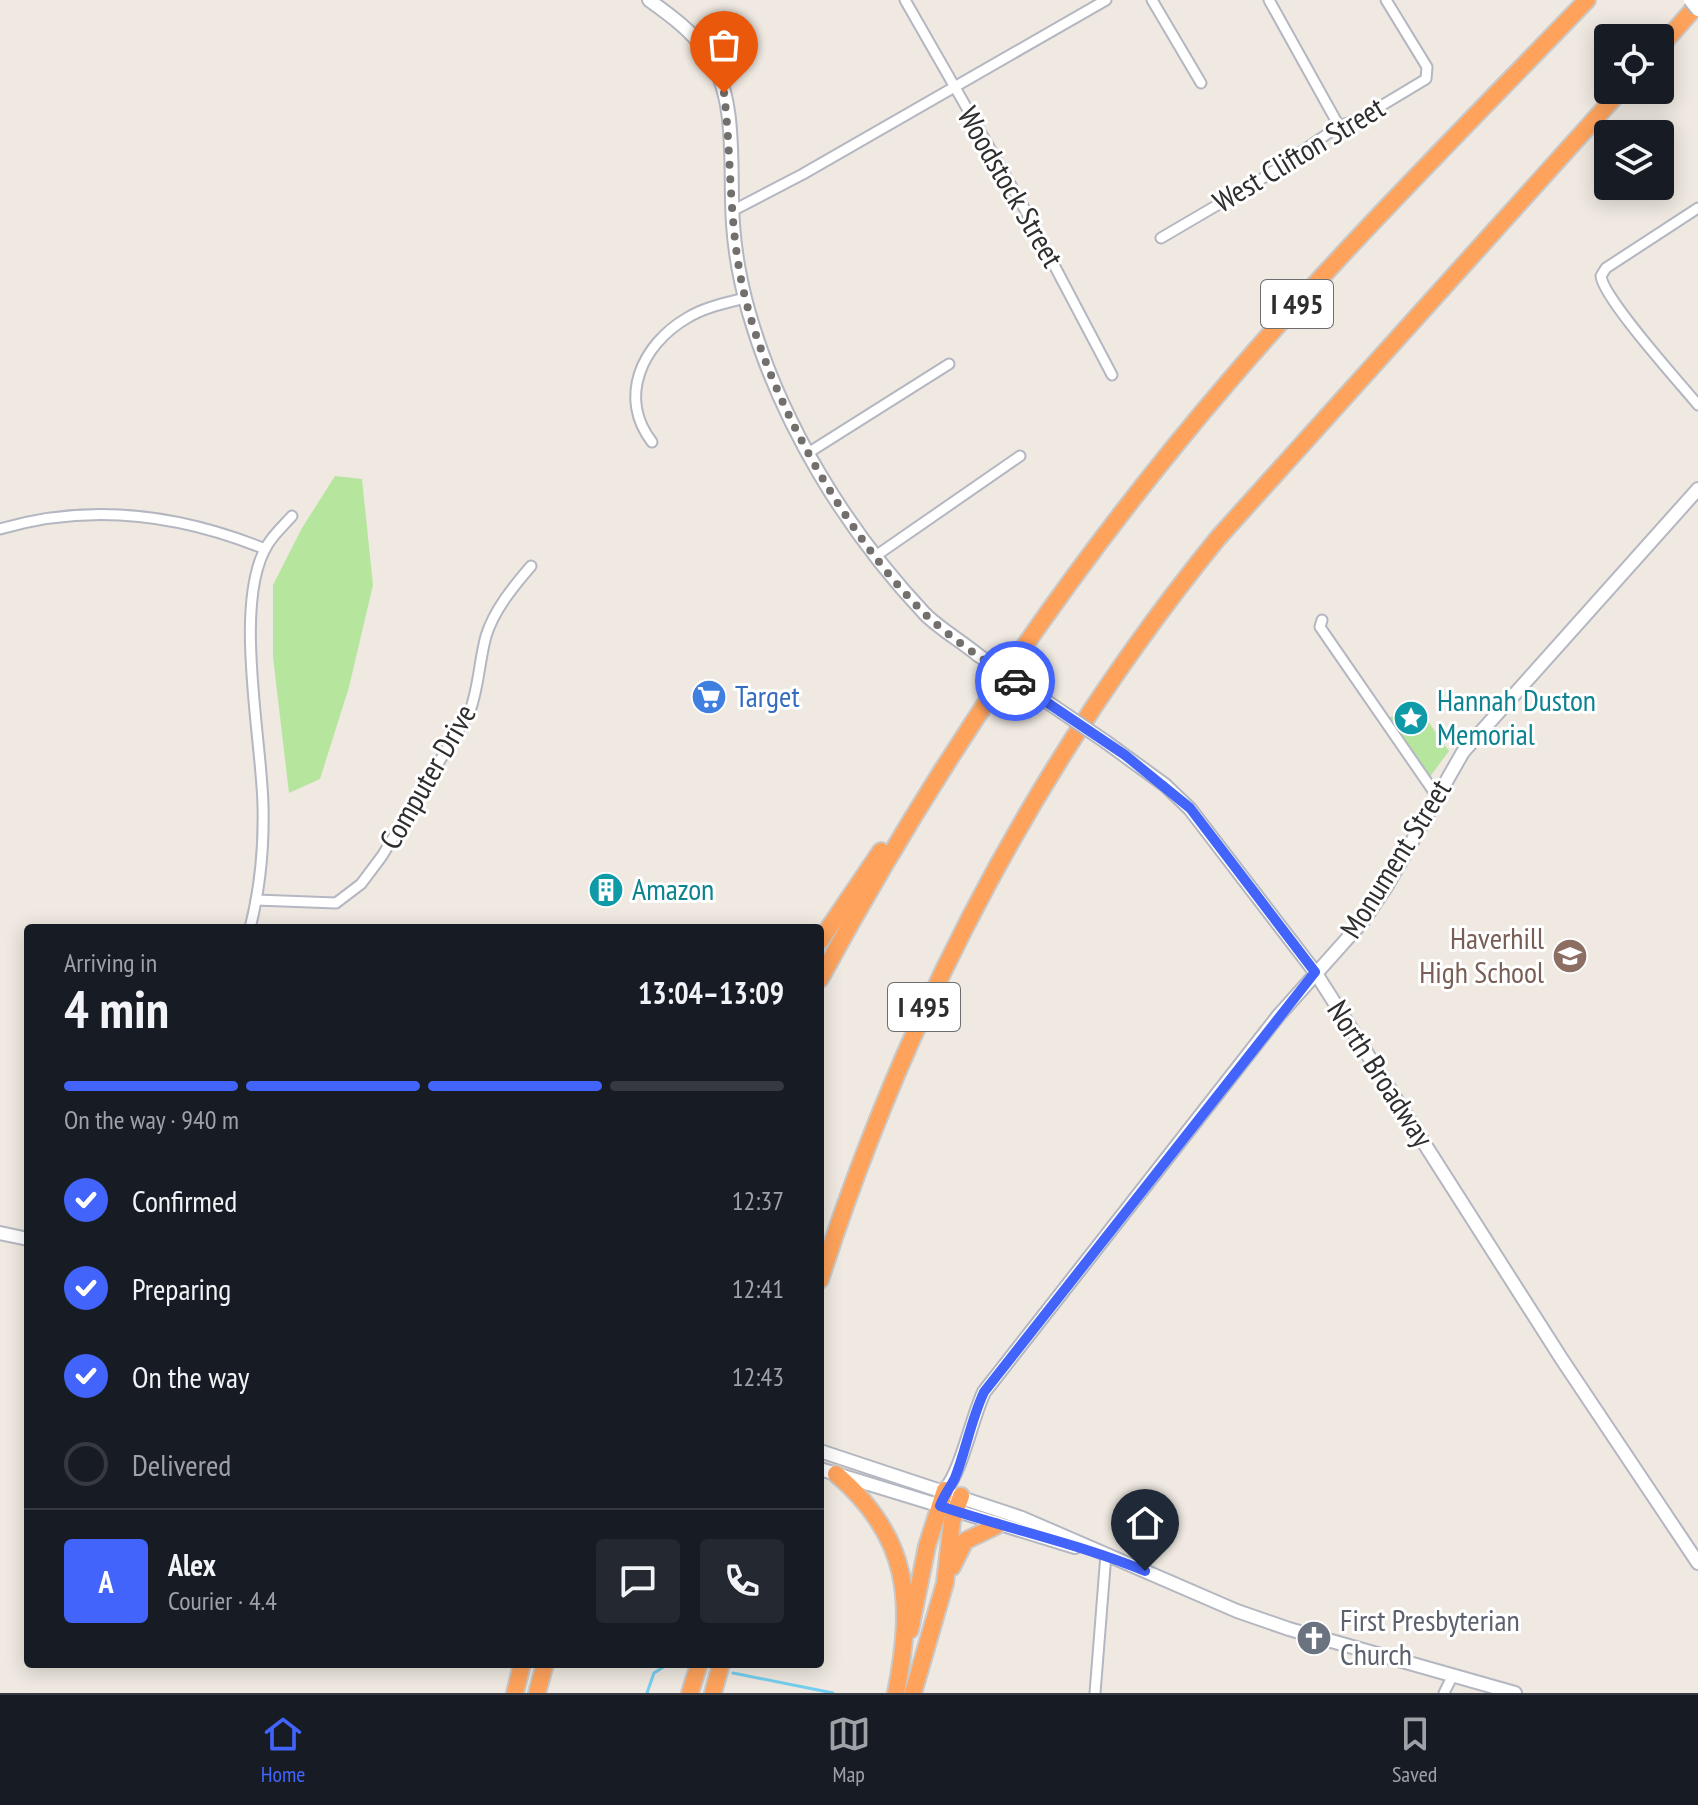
<!DOCTYPE html>
<meta charset="utf-8">
<style>
:root{--surface:#171b24;--page:#242831;--text:#f1f3f6;--muted:#9ea1a6;--line:#363941;--accent:#4264fb}
body{margin:0;font-family:"PT Sans Narrow",sans-serif;background:var(--page);color:var(--text);height:100vh;display:flex;flex-direction:column;font-size:30px;white-space:nowrap}
*{box-sizing:border-box;margin:0}
p{font-size:26px;color:var(--muted)}
.icon{flex:none;width:44px;height:44px;fill:none;stroke:currentColor;stroke-width:2;stroke-linecap:round;stroke-linejoin:round}
.map{position:relative;flex:1;overflow:hidden}
.sheet{position:absolute;left:24px;top:924px;width:800px;height:744px;display:flex;flex-direction:column;background:var(--surface);border-radius:8px;box-shadow:0 4px 20px #0003}
.sheet>*{flex:none}
.fabs{position:absolute;left:1594px;top:24px;display:grid;gap:16px}
.fabs a{display:grid;place-items:center;width:80px;height:80px;border-radius:8px;background:var(--surface);box-shadow:0 4px 20px #0003;font-size:40px}
.pin{position:absolute;display:grid;place-items:center;width:68px;height:68px;color:#fff;margin:-82px -34px;border-radius:50% 50% 50% 0;rotate:-45deg;box-shadow:0 0 8px #0007}
.pin .icon{rotate:45deg}
.courier{position:absolute;display:grid;place-items:center;width:80px;height:80px;margin:-40px;border:6px solid #4264fb;border-radius:50%;background:#fff;color:#222;box-shadow:0 2px 10px #0007}
.summary em{font-style:normal;font-weight:800}
.summary div{display:flex;flex-direction:column-reverse}
.summary{display:flex;align-items:center;justify-content:space-between;height:136px;padding:0 40px}
h1{font-size:52px;font-weight:800;line-height:60px}
.bar{display:grid;grid-template-columns:repeat(4,1fr);gap:12px 8px;align-content:center;height:96px;padding:0 40px}
.bar i{height:10px;border-radius:6px;background:var(--line)}
.bar .selected{background:var(--accent)}
.bar p{grid-column:span 4}
.line{display:flex;align-items:center;gap:20px;padding:0 40px;border-top:2px solid var(--line)}
.line div{flex:1}
.round{display:grid;place-items:center;flex:none;width:84px;height:84px;border-radius:8px;background:var(--page)}
ol{padding:0 40px;list-style:none}
li{display:flex;align-items:center;gap:24px;height:88px}
li p{margin-inline-start:auto}
li .icon{padding:8px;border-radius:50%;background:var(--accent);color:#fff;stroke-width:4}
li:last-child{color:var(--muted)}
li i{width:44px;height:44px;border:4px solid var(--line);border-radius:50%}
.dock{display:flex;justify-content:space-around;align-items:center;height:112px;border-top:2px solid var(--line);background:var(--surface);font-size:22px;color:var(--muted)}
.dock a{display:grid;justify-items:center;gap:4px}
.dock .selected{color:var(--accent)}
.map>svg:first-child{display:block}
</style>
<div class="map">
<svg width="1698" height="1693" viewBox="0 0 1698 1693">
<rect width="100%" height="100%" fill="#efe9e1"/>
<g fill="#b6e59e">
<polygon points="335,476 362,479 373,585 349,687 320,779 289,793 273,657 273,585 302,528"/>
<polygon points="1420,710 1449,751 1429,778 1386,718"/>
</g>
<g fill="none" stroke-linecap="round" stroke-linejoin="round">
<g stroke="#75cff0" stroke-width="3">
<polyline points="733,1673 833,1693"/>
<polyline points="647,1693 654,1673 668,1664"/>
</g>
<defs>
<g id="street">
<polyline points="905,0 1024,208 1112,375"/>
<polyline points="1152,0 1201,83"/>
<polyline points="1269,0 1339,126"/>
<path d="M1698 208 1606 268 1601 276C1603 298 1680 383 1698 405"/>
<polyline points="732,211 803,174 1106,0"/>
<polyline points="1161,238 1260,180 1339,126 1361,118 1426,79 1427,67 1386,0"/>
<path d="M652 442C618 398 641 345 687 318 705 307 726 303 745 298"/>
<polyline points="808,453 949,364"/>
<path d="M0 529C91 502 179 514 265 549"/>
<polyline points="877,555 1020,456"/>
<polyline points="1322,620 1320,627 1436,795"/>
<path d="M256 900 336 903 361 884 382 856 470 711C479 686 479 662 486 636 494 610 513 587 531 566"/>
<path d="M250 928C260 889 264 847 263 806 262 740 232 600 268 544 274 534 284 525 292 516"/>
<polyline points="1095,1693 1106,1554"/>
<polyline points="1444,1693 1452,1677"/>
</g>
<g id="secondary">
<path d="M649 0C670 15 692 31 707 53 739 99 729 170 733 224 735 254 741 285 749 313 781 424 846 530 925 614 940 629 961 641 978 655"/>
<polyline points="1106,742 1165,785 1190,809 1315,972 1561,1358 1698,1563"/>
<polyline points="0,1233 28,1239"/>
<polyline points="820,1451 1022,1518 1237,1611 1289,1629 1515,1693"/>
<polyline points="820,1469 1075,1547"/>
<path d="M945 1490C962 1470 971 1420 984 1392L1279 1015 1363 921 1386 887 1463 752 1698 489"/>
</g>
<g id="highway">
<polyline points="1660,47 1698,4"/>
<polyline points="820,941 881,851"/>
<path d="M820 979C936 765 1072 564 1230 380 1343 248 1467 125 1587 0"/>
<path d="M820 1280C908 1007 1037 761 1218 538L1621 90"/>
<path d="M836 1474C910 1537 914 1601 896 1693"/>
<polyline points="952,1567 965,1541 996,1526"/>
<polyline points="910,1630 927,1546 945,1490"/>
<polyline points="515,1693 522,1664"/>
<polyline points="537,1693 545,1664"/>
<polyline points="690,1693 699,1664"/>
<polyline points="713,1693 721,1664"/>
<polyline points="913,1693 945,1583 952,1521 961,1496"/>
</g>
</defs>
<use href="#street" stroke="#b4b7c1" stroke-width="13"/>
<use href="#secondary" stroke="#b4b7c1" stroke-width="16"/>
<use href="#highway" stroke="#c9c9c9" stroke-width="20"/>
<use href="#street" stroke="#fff" stroke-width="9"/>
<use href="#secondary" stroke="#fff" stroke-width="12"/>
<use href="#highway" stroke="#ffa35c" stroke-width="16"/>
<defs>
<g id="secondary-bridge">
<polyline points="1690,0 1698,10"/>
<polyline points="978,655 1106,742"/>
</g>
</defs>
<use href="#secondary-bridge" stroke="#b4b7c1" stroke-width="16" stroke-linecap="butt"/>
<use href="#secondary-bridge" stroke="#fff" stroke-width="12"/>
</g>
<g fill="none" stroke-linecap="round" stroke-linejoin="round">
<path stroke="#726f6d" stroke-width="8" stroke-dasharray="0 14.4" d="M724 93C731 151 729 210 739 268 757 380 845 537 927 616 953 640 986 661 1015 681"/>
<path stroke="#4264fb" stroke-width="10" d="M1015 681 1125 755 1190 808 1315 972 984 1392C971 1420 966 1450 955 1478 950 1488 944 1495 940 1506 1008 1529 1080 1544 1145 1571"/>
</g>
<defs>
<symbol id="supermarket-disc" viewBox="-11 -11 22 22"><circle r="9.5" fill="#3f7fe0" stroke="#fff"/><path d="M-6-5.5h2.5l.6 2H6L4.5 2H-2.5L-4.4-4H-6ZM-1.5 3.2a1.3 1.3 0 1 0 .1 0ZM3 3.2a1.3 1.3 0 1 0 .1 0Z" fill="#fff"/></symbol>
<symbol id="sight-disc" viewBox="-11 -11 22 22"><circle r="9.5" fill="#0f9aa8" stroke="#fff"/><path d="M0-6L1.8-2.2L6-1.7L2.9 1.2L3.7 5.4L0 3.3L-3.7 5.4L-2.9 1.2L-6-1.7L-1.8-2.2Z" fill="#fff"/></symbol>
<symbol id="building-disc" viewBox="-11 -11 22 22"><circle r="9.5" fill="#0f9aa8" stroke="#fff"/><path d="M-4-6H4V6H1V3H-1V6H-4ZM-2.5-4.3h1.7v1.8h-1.7ZM.8-4.3h1.7v1.8H.8ZM-2.5-1h1.7V.8h-1.7ZM.8-1h1.7V.8H.8Z" fill="#fff"/></symbol>
<symbol id="school-disc" viewBox="-11 -11 22 22"><circle r="9.5" fill="#8d6e63" stroke="#fff"/><path d="M0-5L7-2L0 1L-7-2ZM-4 1L0 2.5L4 1V4Q0 6-4 4Z" fill="#fff"/></symbol>
<symbol id="church-disc" viewBox="-11 -11 22 22"><circle r="9.5" fill="#6b7280" stroke="#fff"/><path d="M-1.2-6h2.4v3.5h3.3v2.4h-3.3V6h-2.4V-.1h-3.3v-2.4h3.3Z" fill="#fff"/></symbol>
</defs>
<g fill-rule="evenodd">
<use href="#supermarket-disc" x="689" y="677" width="40" height="40"/>
<use href="#sight-disc" x="1391" y="698" width="40" height="40"/>
<use href="#building-disc" x="586" y="870" width="40" height="40"/>
<use href="#school-disc" x="1550" y="936" width="40" height="40"/>
<use href="#church-disc" x="1294" y="1618" width="40" height="40"/>
</g>
<g text-anchor="middle" stroke-width="6" stroke-linejoin="round" paint-order="stroke">
<g fill="#fff" stroke="#6d6d6d" stroke-width="2">
<rect x="1261" y="280" width="72" height="48" rx="6"/>
<rect x="888" y="983" width="72" height="48" rx="6"/>
</g>
<g font-size="28" font-weight="bold" fill="#2e2e2e">
<text x="1297" y="314">I 495</text>
<text x="924" y="1017">I 495</text>
</g>
<g font-size="30" fill="#2e2e2e" stroke="#fff">
<text transform="translate(1299 155) rotate(-31)" y="10">West Clifton Street</text>
<text transform="translate(1010 187) rotate(60)" y="10">Woodstock Street</text>
<text transform="translate(428 777) rotate(-60)" y="10">Computer Drive</text>
<text transform="translate(1396 859) rotate(-58)" y="10">Monument Street</text>
<text transform="translate(1380 1074) rotate(57)" y="10">North Broadway</text>
</g>
<g font-size="30" fill="#366cbe" stroke="#fff" text-anchor="start">
<text x="735" y="707">Target</text>
</g>
<g font-size="30" fill="#0d838f" stroke="#fff" text-anchor="start">
<text x="1437" y="711">Hannah Duston<tspan x="1437" dy="34">Memorial</tspan></text>
<text x="632" y="900">Amazon</text>
</g>
<g font-size="30" fill="#785e54" stroke="#fff" text-anchor="end">
<text x="1544" y="949">Haverhill<tspan x="1544" dy="34">High School</tspan></text>
</g>
<g font-size="30" fill="#5b616d" stroke="#fff" text-anchor="start">
<text x="1340" y="1631">First Presbyterian<tspan x="1340" dy="34">Church</tspan></text>
</g>
</g>
</svg>
<div class="fabs">
<a><svg class="icon" aria-label="locate" viewBox="0 0 24 24"><circle cx="12" cy="12" r="6"/><path d="M12 2v4M12 18v4M2 12h4M18 12h4"/></svg></a>
<a><svg class="icon" aria-label="layers" viewBox="0 0 24 24"><path d="M12 4l9 5-9 5-9-5zM3 14l9 5 9-5"/></svg></a>
</div>
<div class="pin" style="left:724px;top:93px;background:#ea580c"><svg class="icon" aria-label="bag" viewBox="0 0 24 24"><path d="M5 8h14l-1 12H6zM9 8a3 3 0 0 1 6 0"/></svg></div>
<div class="pin" style="left:1145px;top:1571px;background:#1f2937"><svg class="icon" aria-label="home" viewBox="0 0 24 24"><path d="M3 11l9-7 9 7M6 9v11h12V9"/></svg></div>
<div class="courier" style="left:1015px;top:681px"><svg class="icon" aria-label="car" viewBox="0 0 24 24"><path d="M5 17H2v-5l4-1 3-4h7l3 4 3 1v5h-3M9 17h6M6 11h13"/><circle cx="7" cy="17" r="2"/><circle cx="17" cy="17" r="2"/></svg></div>
<section class="sheet">
<div class="summary"><div><h1>4 min</h1><p>Arriving in</p></div><em>13:04–13:09</em></div>
<div class="bar"><i class="selected"></i><i class="selected"></i><i class="selected"></i><i></i><p>On the way · 940 m</p></div>
<ol>
<li><svg class="icon" aria-label="check" viewBox="0 0 24 24"><path d="M5 12l5 5 9-10"/></svg>Confirmed<p>12:37</p></li>
<li><svg class="icon" aria-label="check" viewBox="0 0 24 24"><path d="M5 12l5 5 9-10"/></svg>Preparing<p>12:41</p></li>
<li><svg class="icon" aria-label="check" viewBox="0 0 24 24"><path d="M5 12l5 5 9-10"/></svg>On the way<p>12:43</p></li>
<li><i></i>Delivered</li>
</ol>
<div class="line" style="height:144px"><b class="round" style="background:var(--accent);color:#fff">A</b><div><b>Alex</b><p>Courier · 4.4</p></div><a class="round"><svg class="icon" aria-label="chat" viewBox="0 0 24 24"><path d="M4 5h16v11H9l-5 4z"/></svg></a><a class="round"><svg class="icon" aria-label="phone" viewBox="0 0 24 24"><path d="M5 4h4l2 5-3 2q2 4 5 5l2-3 5 2v4C11 20 4 13 5 4z"/></svg></a></div>
</section>
</div>
<nav class="dock">
<a class="selected"><svg class="icon" aria-label="home" viewBox="0 0 24 24"><path d="M3 11l9-7 9 7M6 9v11h12V9"/></svg>Home</a>
<a><svg class="icon" aria-label="map" viewBox="0 0 24 24"><path d="M3 6l6-2 6 2 6-2v14l-6 2-6-2-6 2zM9 4v14M15 6v14"/></svg>Map</a>
<a><svg class="icon" aria-label="saved" viewBox="0 0 24 24"><path d="M7 4h10v16l-5-4-5 4z"/></svg>Saved</a>
</nav>
